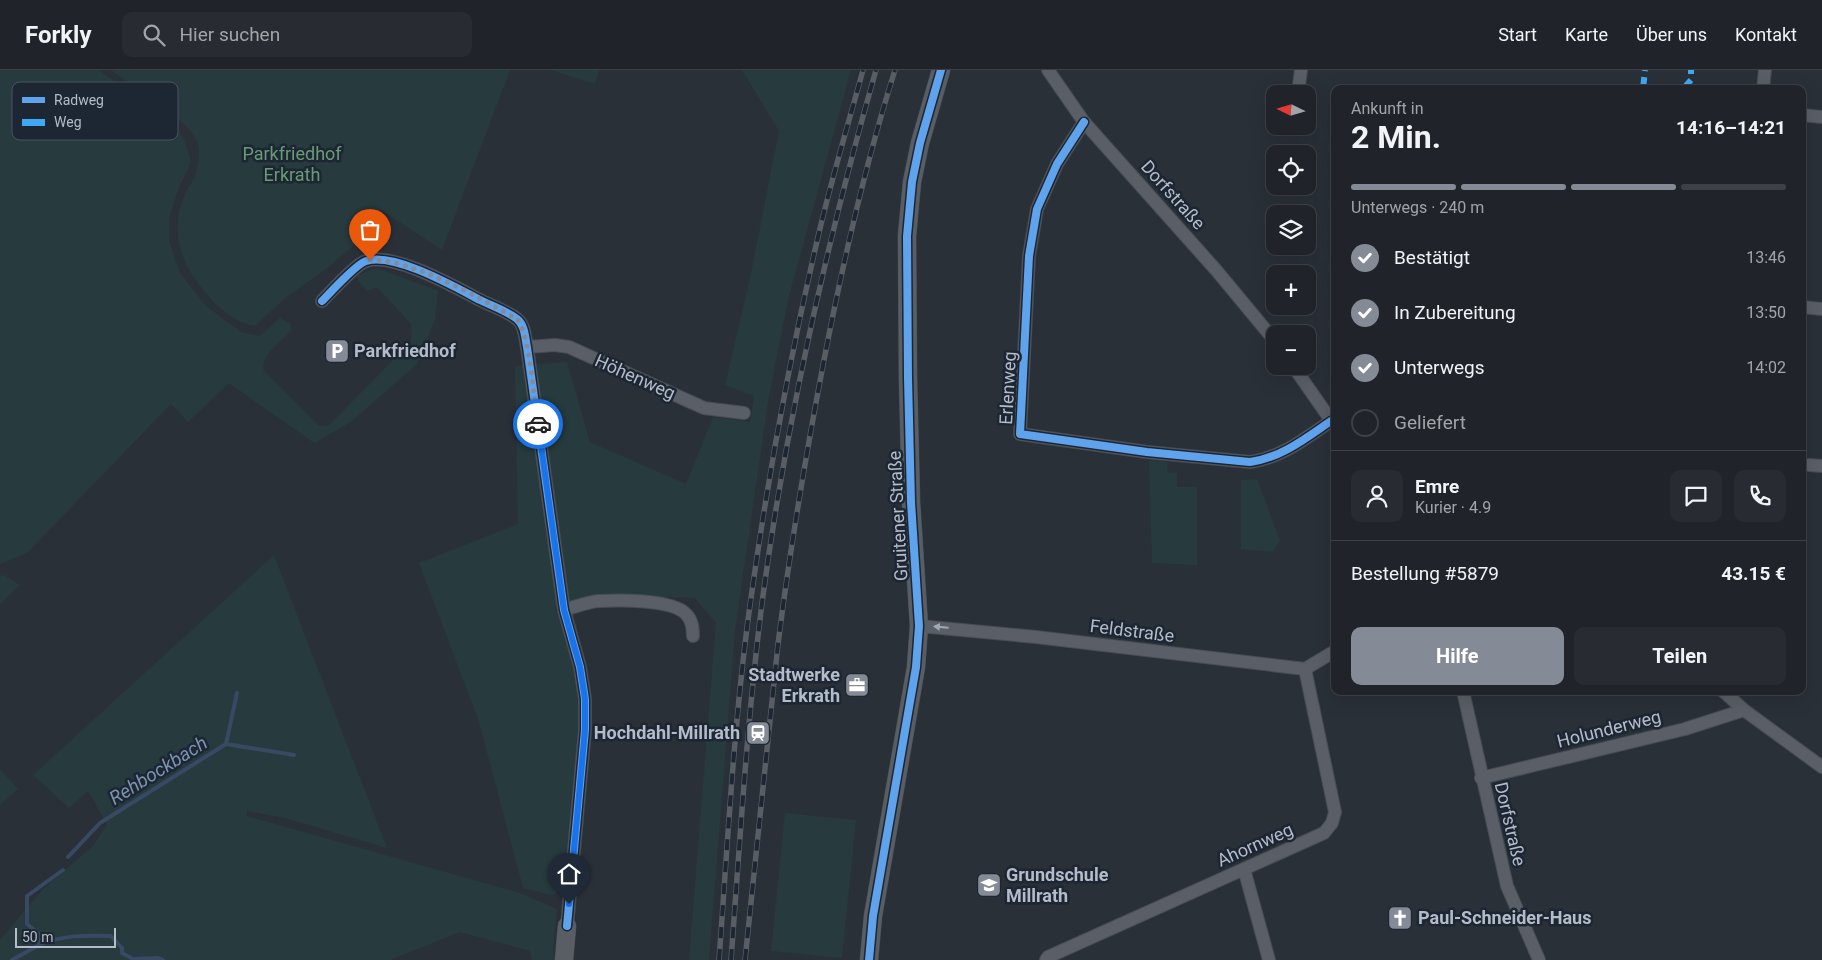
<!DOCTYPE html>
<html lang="de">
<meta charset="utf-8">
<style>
:root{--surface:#20242a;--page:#282c32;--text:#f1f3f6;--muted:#a2a4a8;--line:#3d4147;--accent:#848b96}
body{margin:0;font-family:Roboto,sans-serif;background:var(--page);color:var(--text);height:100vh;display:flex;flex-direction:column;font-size:19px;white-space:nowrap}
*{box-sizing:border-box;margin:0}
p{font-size:16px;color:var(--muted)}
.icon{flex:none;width:28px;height:28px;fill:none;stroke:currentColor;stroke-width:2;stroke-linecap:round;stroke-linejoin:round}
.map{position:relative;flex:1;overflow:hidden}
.panel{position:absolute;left:1331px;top:15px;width:475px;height:610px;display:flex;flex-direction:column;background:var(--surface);border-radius:10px;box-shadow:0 5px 20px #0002,0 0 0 1px var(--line)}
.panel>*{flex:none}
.needle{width:32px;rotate:275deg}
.tools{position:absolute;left:1266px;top:15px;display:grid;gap:10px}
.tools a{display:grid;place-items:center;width:50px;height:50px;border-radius:10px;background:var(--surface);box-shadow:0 5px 20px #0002,0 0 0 1px var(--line);font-size:25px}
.scale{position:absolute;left:15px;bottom:12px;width:101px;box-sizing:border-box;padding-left:5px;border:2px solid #b4bcc9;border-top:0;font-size:14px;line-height:18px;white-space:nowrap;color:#b4bcc9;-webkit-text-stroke:4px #1d2633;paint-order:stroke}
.pin{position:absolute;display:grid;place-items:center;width:42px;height:42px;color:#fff;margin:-51px -21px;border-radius:50% 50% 50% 0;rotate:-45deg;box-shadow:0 0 5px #0007}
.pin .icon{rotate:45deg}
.courier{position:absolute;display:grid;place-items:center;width:50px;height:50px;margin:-25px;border:4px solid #1a73e8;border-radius:50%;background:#fff;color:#222;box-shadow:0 1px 6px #0007}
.overview em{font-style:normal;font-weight:700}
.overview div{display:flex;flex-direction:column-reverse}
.overview{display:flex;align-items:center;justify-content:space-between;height:85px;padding:0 20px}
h1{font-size:32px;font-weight:700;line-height:38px}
.bar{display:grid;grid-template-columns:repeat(4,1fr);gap:8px 5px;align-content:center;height:60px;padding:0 20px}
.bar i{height:6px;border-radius:4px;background:var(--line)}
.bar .on{background:var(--accent)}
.bar p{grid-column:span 4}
.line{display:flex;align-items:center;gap:12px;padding:0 20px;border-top:1px solid var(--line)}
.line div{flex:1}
.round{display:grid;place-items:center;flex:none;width:52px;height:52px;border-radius:10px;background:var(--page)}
ol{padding:0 20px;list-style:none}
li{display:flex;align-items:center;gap:15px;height:55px}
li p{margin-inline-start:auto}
li .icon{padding:5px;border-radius:50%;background:var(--accent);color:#fff;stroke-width:4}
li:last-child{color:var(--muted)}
li i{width:28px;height:28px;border:2px solid var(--line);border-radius:50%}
.action{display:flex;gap:10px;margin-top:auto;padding:10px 20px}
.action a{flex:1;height:58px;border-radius:10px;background:var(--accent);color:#fff;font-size:20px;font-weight:700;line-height:58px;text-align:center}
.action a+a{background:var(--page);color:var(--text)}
header{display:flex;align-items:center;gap:30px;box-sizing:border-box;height:70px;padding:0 25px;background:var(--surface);border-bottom:1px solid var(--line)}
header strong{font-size:24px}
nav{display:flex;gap:28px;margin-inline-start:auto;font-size:18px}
.search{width:350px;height:45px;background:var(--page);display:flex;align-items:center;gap:12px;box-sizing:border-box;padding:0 18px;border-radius:10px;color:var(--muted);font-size:19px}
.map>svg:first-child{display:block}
</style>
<header>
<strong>Forkly</strong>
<div class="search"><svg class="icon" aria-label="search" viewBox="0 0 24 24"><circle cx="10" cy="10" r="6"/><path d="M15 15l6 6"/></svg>Hier suchen</div>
<nav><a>Start</a><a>Karte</a><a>Über uns</a><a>Kontakt</a></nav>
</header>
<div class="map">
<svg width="1822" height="890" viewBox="0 0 1822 890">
<rect width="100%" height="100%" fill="#2a3038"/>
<g fill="#273a3e">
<path d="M0 0H99L173 55 185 71 191 92 178 120 169 149V171L180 203 206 236 241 262 260 266 280 248 291 254V261C282 271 259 286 264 301L318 355 326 356 330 354 409 274 412 266 411 254 377 217 367 221 358 211V205L377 198 438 221 435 250 417 294 351 352 314 373 229 313 188 352 171 334 27 483 0 494Z"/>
<path d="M111 0H510L442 180 381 140 373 144 356 173 330 196 284 229 256 255C241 256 224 242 214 232 184 201 166 165 186 122 188 117 193 112 195 106 199 96 201 79 196 69 188 51 129 13 111 0Z"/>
<polygon points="551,0 599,0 595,14"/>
<polygon points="742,0 851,0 789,226 768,332 735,561 709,890 689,890 716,553 695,528 593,525 555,537 573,596 578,625 579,654 563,821 552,825 523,818 479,652 419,493 518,454 515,296 567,292 590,372 686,414 713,347 750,352 754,326 725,315 749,213 779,61"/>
<polygon points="1149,390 1168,392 1167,402 1177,403 1177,417 1197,417 1197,495 1152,493"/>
<polygon points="1257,409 1280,471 1272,482 1241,479 1241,410"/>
<polygon points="274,485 387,778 285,748 247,741 247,746 520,823 557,839 553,881 554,890 532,890 530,881 460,862 390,890 0,890 0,870 44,818 93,776 107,754 88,721 69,738 33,705"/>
<polygon points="4,505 20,515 0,534 0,506"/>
<polygon points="0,699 18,719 0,735"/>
<polygon points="785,743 856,750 842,888 771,881"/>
</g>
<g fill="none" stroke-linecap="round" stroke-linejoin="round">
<g stroke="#384963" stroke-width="4">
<polyline points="226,674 294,685"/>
<polyline points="68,787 100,753 226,674 237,623"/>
<path d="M39 875C63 865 85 865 111 866L122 878V883L133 889 158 888 163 890"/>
<polyline points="12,890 39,875 40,865 27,854 27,826 63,800"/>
</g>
<defs>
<g id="street">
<polyline points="1048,0 1084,52 1216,200 1275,271"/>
<polyline points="1763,19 1765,0"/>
<polyline points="1298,23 1301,0"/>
<polyline points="1802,45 1822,47"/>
<path d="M1084 52 1057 94 1037 139 1029 186 1020 364 1147 382 1250 392C1281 388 1306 368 1331 351"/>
<path d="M322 231C331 222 356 194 366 191 394 182 455 217 480 230 492 236 507 241 517 249 525 255 525 268 527 277L564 540 580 597 585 629V660L567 856"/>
<polyline points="1802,237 1822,239"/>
<polyline points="527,277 555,275 569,277 704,338 744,343"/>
<polyline points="1293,296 1335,356"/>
<polyline points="1809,395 1822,396"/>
<path d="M564 540C575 537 587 532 598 531 618 530 672 529 686 544 692 550 693 557 693 566"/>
<polyline points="919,556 1036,567 1305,599 1335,581"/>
<polyline points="1463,621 1507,816 1539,890"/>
<polyline points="1723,621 1744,640 1822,697"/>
<polyline points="1481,708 1685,659 1744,640"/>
<polyline points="1244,799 1269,890"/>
<polyline points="1046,890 1048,887 1324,763 1332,753 1335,742 1305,599"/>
</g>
<g id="secondary">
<polyline points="564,890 567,856"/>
<polyline points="869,890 873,846 916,597 919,556 911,432 908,308 907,166 912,112 920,73 941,0"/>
</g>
</defs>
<use href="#street" stroke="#484c53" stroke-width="14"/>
<use href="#secondary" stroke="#484c53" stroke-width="19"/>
<use href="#street" stroke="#5a5e66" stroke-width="12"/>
<use href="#secondary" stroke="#595d64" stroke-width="18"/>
<defs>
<g id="rail">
<path d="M719 890C728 769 734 648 751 528 768 407 790 286 818 167 831 111 848 55 863 0"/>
<path d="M731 890C740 771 747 651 762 533 786 352 826 175 876 0"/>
<path d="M745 890 778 574C790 479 806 384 824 290 843 192 865 95 895 0"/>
</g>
</defs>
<use href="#rail" stroke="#595d64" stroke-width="5.5"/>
<use href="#rail" stroke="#1d2633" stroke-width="4" stroke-dasharray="11" stroke-linecap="butt"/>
<g stroke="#3fa9f5" stroke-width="6" stroke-dasharray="12 6" stroke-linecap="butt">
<polyline points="1643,19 1645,0"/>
<polyline points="1683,19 1691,10 1691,0"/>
</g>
<defs>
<g id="cycleway">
<path d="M1084 52 1057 94 1037 139 1029 186 1020 364 1147 382 1250 392C1281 388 1306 368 1331 351"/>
<path d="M322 231C331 222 356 194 366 191 394 182 455 217 480 230 492 236 507 241 517 249 525 255 525 268 527 277L564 540 580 597 585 629V660L567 856"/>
<polyline points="869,890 873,846 916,597 919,556 911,432 908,308 907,166 912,112 920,73 941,0"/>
</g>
</defs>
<use href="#cycleway" stroke="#1d2633" stroke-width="11"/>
<use href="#cycleway" stroke="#60a3ed" stroke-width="8"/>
</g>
<defs><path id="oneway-solid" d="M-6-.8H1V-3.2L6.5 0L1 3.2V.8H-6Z" transform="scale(1.25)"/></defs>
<use fill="#a2a9b5" href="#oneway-solid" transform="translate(941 557) rotate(-175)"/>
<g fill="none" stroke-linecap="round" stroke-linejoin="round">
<path stroke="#848b96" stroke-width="5" stroke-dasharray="0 9" d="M370 190C413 189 479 228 517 249 530 264 534 331 538 354"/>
<polyline stroke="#1a73e8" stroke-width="6" points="538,354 564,540 580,597 585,629 585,660 569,834"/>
</g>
<defs>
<symbol id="parking-square" viewBox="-11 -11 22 22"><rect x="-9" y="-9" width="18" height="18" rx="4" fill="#848b96" stroke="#1d2633"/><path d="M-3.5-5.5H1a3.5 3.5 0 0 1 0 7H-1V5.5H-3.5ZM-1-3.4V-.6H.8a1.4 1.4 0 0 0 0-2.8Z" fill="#fff"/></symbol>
<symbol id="office-square" viewBox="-11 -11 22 22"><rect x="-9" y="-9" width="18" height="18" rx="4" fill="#848b96" stroke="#1d2633"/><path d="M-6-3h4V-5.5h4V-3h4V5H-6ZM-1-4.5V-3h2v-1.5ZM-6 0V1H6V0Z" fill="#fff"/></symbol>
<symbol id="station-square" viewBox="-11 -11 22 22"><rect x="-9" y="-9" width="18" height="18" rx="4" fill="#848b96" stroke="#1d2633"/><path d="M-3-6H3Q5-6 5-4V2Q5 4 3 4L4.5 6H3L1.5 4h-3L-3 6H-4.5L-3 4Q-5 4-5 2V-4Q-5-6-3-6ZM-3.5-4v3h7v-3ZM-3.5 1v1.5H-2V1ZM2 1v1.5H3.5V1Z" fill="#fff"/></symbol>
<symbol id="school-square" viewBox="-11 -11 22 22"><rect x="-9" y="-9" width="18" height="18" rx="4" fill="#848b96" stroke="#1d2633"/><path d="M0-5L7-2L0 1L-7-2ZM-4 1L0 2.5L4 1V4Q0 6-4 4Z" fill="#fff"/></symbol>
<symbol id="church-square" viewBox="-11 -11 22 22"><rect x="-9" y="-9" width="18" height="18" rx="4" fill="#848b96" stroke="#1d2633"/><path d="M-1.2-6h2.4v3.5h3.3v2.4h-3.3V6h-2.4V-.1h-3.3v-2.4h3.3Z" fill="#fff"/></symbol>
</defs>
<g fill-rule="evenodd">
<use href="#parking-square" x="323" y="267" width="28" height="28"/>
<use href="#office-square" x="843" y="601" width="28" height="28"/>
<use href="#station-square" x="744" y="649" width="28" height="28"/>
<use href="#school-square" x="975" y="801" width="28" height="28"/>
<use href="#church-square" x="1386" y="834" width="28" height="28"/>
</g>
<g text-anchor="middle" stroke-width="5" stroke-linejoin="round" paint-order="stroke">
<g font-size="18" fill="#6b9a76" stroke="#1d2633">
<text x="292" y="90">Parkfriedhof<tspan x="292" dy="21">Erkrath</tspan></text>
</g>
<g font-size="18" fill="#b4bcc9" stroke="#1d2633">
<text transform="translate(1173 125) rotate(48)" y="6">Dorfstraße</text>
<text transform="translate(635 307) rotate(24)" y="6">Höhenweg</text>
<text transform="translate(1008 318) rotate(-87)" y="6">Erlenweg</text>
<text transform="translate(898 446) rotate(-93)" y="6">Gruitener Straße</text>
<text transform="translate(1132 561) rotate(7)" y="6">Feldstraße</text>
<text transform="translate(1609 659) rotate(-14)" y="6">Holunderweg</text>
<text transform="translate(1510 754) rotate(77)" y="6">Dorfstraße</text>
<text transform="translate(1255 775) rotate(-24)" y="6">Ahornweg</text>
</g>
<g font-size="18" font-weight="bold" fill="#b4bcc9" stroke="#1d2633" text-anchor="start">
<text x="354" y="287">Parkfriedhof</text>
<text x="840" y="611" text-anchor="end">Stadtwerke<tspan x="840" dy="21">Erkrath</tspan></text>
<text x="740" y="669" text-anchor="end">Hochdahl-Millrath</text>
<text x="1006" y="811">Grundschule<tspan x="1006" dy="21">Millrath</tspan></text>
<text x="1418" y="854">Paul-Schneider-Haus</text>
</g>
<g font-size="19" font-style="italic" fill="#7c92b1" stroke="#1d2633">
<text transform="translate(158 700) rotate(-32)" y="7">Rehbockbach</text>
</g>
</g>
<rect x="12" y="12" width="166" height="58" rx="8" fill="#1d2633" stroke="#4a5360" stroke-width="1"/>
<rect x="22" y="27" width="23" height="6" fill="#60a3ed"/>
<rect x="22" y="49" width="23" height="7" fill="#3fa9f5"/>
<g font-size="14" fill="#b4bcc9">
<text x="54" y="35">Radweg</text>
<text x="54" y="57">Weg</text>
</g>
</svg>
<div class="tools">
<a><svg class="needle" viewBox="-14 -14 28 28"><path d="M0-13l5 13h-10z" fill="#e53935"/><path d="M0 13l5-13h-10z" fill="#a2a4a8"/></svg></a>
<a><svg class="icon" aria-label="locate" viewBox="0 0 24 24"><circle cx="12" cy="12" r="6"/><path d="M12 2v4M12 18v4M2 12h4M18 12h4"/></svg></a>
<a><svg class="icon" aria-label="layers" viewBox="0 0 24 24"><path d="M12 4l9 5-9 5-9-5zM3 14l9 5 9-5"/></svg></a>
<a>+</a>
<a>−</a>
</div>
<div class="scale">50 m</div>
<div class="pin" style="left:370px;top:190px;background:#ea580c"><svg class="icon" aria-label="bag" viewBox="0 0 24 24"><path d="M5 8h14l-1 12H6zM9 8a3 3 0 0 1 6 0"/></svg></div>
<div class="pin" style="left:569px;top:834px;background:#1f2937"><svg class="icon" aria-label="home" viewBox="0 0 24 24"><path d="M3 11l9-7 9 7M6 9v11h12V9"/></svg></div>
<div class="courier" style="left:538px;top:354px"><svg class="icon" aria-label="car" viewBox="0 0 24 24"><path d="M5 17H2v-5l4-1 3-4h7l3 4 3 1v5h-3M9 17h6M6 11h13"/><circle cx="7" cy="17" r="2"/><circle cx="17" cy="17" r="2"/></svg></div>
<section class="panel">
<div class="overview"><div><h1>2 Min.</h1><p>Ankunft in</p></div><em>14:16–14:21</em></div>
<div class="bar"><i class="on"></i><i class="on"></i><i class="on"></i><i></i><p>Unterwegs · 240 m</p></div>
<ol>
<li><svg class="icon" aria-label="check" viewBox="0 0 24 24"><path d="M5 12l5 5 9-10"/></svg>Bestätigt<p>13:46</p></li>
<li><svg class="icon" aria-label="check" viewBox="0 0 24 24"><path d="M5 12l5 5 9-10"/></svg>In Zubereitung<p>13:50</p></li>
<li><svg class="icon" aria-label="check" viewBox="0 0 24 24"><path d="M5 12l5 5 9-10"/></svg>Unterwegs<p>14:02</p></li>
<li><i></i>Geliefert</li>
</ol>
<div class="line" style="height:90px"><a class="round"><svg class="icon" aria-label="person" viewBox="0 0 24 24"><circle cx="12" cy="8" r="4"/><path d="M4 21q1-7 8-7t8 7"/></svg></a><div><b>Emre</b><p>Kurier · 4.9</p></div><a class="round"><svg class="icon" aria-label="chat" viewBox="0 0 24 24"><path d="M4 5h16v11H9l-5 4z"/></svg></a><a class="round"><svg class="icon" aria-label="phone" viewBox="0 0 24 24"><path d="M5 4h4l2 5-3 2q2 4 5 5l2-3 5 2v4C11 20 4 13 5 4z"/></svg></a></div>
<div class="line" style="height:65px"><div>Bestellung #5879</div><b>43.15 €</b></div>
<div class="action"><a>Hilfe</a><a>Teilen</a></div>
</section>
</div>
